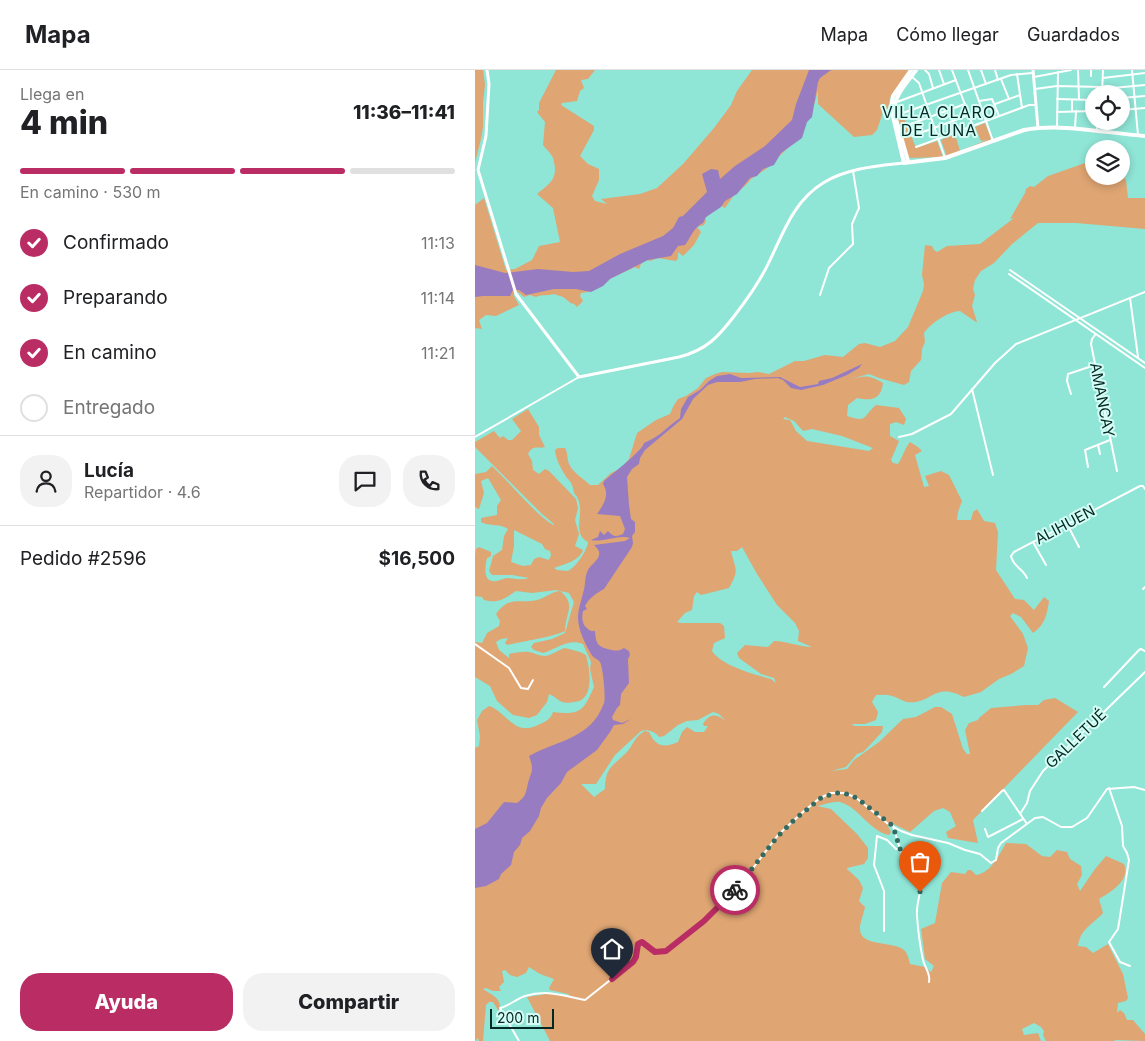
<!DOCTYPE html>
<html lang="es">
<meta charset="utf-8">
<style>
:root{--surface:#fff;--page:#f2f2f2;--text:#202124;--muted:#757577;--line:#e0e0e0;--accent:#b92d64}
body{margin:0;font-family:Inter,sans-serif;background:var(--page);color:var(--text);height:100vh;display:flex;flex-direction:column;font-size:19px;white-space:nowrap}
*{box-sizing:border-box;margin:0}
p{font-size:16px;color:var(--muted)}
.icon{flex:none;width:28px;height:28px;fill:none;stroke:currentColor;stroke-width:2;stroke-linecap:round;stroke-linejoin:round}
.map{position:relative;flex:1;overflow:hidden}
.sheet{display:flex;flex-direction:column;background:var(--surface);width:475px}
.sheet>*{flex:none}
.fabs{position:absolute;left:610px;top:15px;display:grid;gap:10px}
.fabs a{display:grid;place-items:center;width:45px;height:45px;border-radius:50%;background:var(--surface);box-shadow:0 2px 8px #0003;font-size:25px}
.scale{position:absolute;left:15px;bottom:12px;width:64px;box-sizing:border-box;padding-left:5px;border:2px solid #022924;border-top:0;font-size:14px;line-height:18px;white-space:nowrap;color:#022924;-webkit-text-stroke:4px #d5fdf5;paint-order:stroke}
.pin{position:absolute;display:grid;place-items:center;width:42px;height:42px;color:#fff;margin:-51px -21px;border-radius:50% 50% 50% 0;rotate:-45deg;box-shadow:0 0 5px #0007}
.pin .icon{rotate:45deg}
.courier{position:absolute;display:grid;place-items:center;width:50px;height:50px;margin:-25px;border:4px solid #b92d64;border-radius:50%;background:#fff;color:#222;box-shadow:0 1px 6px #0007}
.headline em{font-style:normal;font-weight:800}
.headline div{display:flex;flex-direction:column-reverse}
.headline{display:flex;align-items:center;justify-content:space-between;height:85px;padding:0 20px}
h1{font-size:32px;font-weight:800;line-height:38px}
.bar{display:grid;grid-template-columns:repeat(4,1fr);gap:8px 5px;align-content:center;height:60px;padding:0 20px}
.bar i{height:6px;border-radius:4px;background:var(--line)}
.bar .on{background:var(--accent)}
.bar p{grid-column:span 4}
.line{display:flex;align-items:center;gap:12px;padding:0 20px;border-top:1px solid var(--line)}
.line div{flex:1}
.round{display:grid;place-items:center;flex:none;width:52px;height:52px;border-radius:20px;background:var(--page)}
ol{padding:0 20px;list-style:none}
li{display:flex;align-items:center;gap:15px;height:55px}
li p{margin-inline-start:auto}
li .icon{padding:5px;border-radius:50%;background:var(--accent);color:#fff;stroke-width:4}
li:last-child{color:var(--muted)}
li i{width:28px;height:28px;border:2px solid var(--line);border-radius:50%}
.cta{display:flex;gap:10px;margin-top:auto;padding:10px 20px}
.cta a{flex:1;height:58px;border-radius:20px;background:var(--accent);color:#fff;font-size:20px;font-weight:800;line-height:58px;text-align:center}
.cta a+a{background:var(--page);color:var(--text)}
header{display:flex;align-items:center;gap:30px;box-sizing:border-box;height:70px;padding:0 25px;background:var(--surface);border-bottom:1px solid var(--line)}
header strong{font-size:24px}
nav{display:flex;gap:28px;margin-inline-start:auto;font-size:18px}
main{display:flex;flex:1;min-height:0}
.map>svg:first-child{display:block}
</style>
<header>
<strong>Mapa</strong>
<nav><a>Mapa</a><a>Cómo llegar</a><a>Guardados</a></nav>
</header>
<main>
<section class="sheet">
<div class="headline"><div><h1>4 min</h1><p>Llega en</p></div><em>11:36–11:41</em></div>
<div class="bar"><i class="on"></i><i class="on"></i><i class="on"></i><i></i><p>En camino · 530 m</p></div>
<ol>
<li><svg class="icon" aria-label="check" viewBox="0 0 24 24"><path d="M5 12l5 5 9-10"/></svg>Confirmado<p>11:13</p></li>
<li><svg class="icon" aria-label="check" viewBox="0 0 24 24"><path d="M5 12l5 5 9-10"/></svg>Preparando<p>11:14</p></li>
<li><svg class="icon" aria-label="check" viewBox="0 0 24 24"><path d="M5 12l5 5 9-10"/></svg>En camino<p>11:21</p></li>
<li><i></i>Entregado</li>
</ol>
<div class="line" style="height:90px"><a class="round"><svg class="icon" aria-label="person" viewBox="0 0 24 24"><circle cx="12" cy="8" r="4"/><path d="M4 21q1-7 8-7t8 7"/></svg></a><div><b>Lucía</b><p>Repartidor · 4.6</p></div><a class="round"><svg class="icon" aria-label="chat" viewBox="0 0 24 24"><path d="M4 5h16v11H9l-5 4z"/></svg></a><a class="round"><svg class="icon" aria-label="phone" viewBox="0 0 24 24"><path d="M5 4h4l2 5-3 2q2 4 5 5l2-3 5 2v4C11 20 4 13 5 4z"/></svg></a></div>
<div class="line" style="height:65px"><div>Pedido #2596</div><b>$16,500</b></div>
<div class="cta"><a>Ayuda</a><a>Compartir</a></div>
</section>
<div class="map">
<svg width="670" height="971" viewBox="0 0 670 971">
<rect width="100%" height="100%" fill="#8fe5d6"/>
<g fill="#dfa573" fill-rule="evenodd">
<polygon points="0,0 8,0 10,15 8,32 8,57 6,69 0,93"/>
<path d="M81 0H120L113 9 106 10 109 18 105 21 102 31 87 33 86 35 119 56V60L105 86 113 94 124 99V110L117 126 120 131 132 134 126 129 165 124 182 118 208 94 239 58 256 35 262 21 277 0H435L415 28 413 39 408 42 402 60 397 65 379 67 343 34V20L340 32 319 72 291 99 276 109 271 115 259 125 250 138 245 135 230 148 231 151 229 155 222 157 226 162 219 175 208 186 203 182V188L201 191 183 188 175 191 171 189 166 194 164 199 160 197 136 208 129 214 113 222 106 223 105 226 108 231 102 237 98 233 97 234 88 227 79 224C72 226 67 224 61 227L55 225 49 227 43 222 39 223V226L44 235 21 246 11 245 4 250 7 259 0 258V135L9 128 31 200 40 199 57 190 64 176 85 172 78 138 62 124C76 112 84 109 78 88 76 83 71 79 68 75L70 52 62 42 64 40V33Z"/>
<polygon points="428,45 441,78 462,71 468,87 434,88 422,48 422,47"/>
<polygon points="510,53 516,68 515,71 472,87 466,70 480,64 485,81 512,70 506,71 500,57"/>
<path d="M616 91H619V106H646V104L651 110 653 128H670V159L601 153H563L537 174 519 193 506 201 500 210 498 219 500 225 497 236 502 252H501L485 241C472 242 456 253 449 263L450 272 447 279 446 290 436 301 434 312 429 315 404 308 394 304 375 309C390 306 393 304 408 313 406 330 396 331 382 328L373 335 372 346C393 353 387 347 401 335L424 338 431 349 429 355 421 352 415 354V366L424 371 416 390 418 393 423 394C428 387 429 379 435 372L443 377 447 381 440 385 449 417 454 416 450 406 466 401 474 405 487 431 483 442 482 450H496L498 442 502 439 509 451 520 453 523 462 521 500 540 529 549 530 559 540 569 527 574 531C572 544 570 555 558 563L546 547 538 543 535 546 548 564 553 578 549 596 536 604 524 609 506 622 489 627C458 611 457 635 432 632 427 631 422 627 417 626 412 624 406 625 401 625L397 632 403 642 401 650 390 654H376L380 656H408L407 662 394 676 388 682 382 684 371 697 356 701 372 699 379 690 404 672 428 649 441 647 460 637H466L477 644 488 679 492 684H495L490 660 494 653 503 650 504 648 516 638 551 635H563L569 630 580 628 603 642 498 750 503 773 473 768 471 762 481 756 475 742 468 738 459 741 435 762 414 752 413 756 416 762 414 765C394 761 384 737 365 732 359 731 348 735 342 736L356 739 382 764 393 778V788L389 794 372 798V799L384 810 388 818 384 831 390 837C389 843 384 855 385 860 386 877 419 871 429 880 433 884 434 890 435 894L450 897 456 902 459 896 450 889 446 859 460 853 467 813 476 802 490 804 493 800H496L501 805C516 803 524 785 531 773L551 774 567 786 575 787 582 780 592 782 595 789 606 796 607 805 602 814 605 821 620 799 631 786 649 794C656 810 636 822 624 829L628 843C617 855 605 859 603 876L611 877 618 883 633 874 648 904 653 928 651 931 643 933 642 943 645 940 649 943 652 950H658L670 964V971L640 970 639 971H571L568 965 569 961 566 957 559 953 547 959 549 965 563 963 566 971H75L52 927 78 923 96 927 93 924 75 920 74 918 79 909 65 904 54 897 51 903 42 907 35 905 30 900 27 901 29 912 24 917 26 921H18L11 918 8 919C16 925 28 928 24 940H23L18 932H14L11 935 8 971H4L3 968 0 971V678L4 676 5 666 2 650 7 641 14 636C33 643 39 667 63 655 70 652 76 649 78 642 105 645 108 642 119 617L115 599 116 592 108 574C94 568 81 579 68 583L59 580 56 577 59 573 77 569 90 563 99 532 94 523 81 520 57 523 41 521C30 528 24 534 9 530L7 527 0 526V485L1 479 4 477 16 482V486L12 488C10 496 7 514 22 511 26 510 29 508 34 508 41 509 47 510 54 508L37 505H17L14 501 18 486 27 480 29 466 33 459C25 453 15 457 6 452V448L22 445V436L26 430 13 408 6 411 9 423 4 439 0 437V404L11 402 17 396C35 413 58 442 78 455L79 454 67 444 0 377V372L19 361 25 368 28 366 33 370H37L46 361 37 349 53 339 64 357V365L70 377C63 379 58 374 53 384L57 391 58 400 64 404 70 399 74 401 101 429 103 438 100 450 104 464 100 476 108 480C104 491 90 494 79 498L82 500 93 501C101 497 112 481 113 472 96 463 110 444 103 429 102 425 100 426 99 422 98 420 98 417 97 415 96 411 92 409 90 405 86 399 80 387 80 380L83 378H90C93 383 92 389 94 394 98 403 109 409 115 415H123L136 403 146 398 154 389 162 363 181 350 195 344 199 335 203 329 211 326 223 318 231 308 240 304 247 302 274 303 283 302 294 304 320 291H329L350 285 368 287 384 274 390 273 405 277 420 271 433 257 448 221 449 214 447 205 450 175 457 176 459 180 462 182 472 176 505 174 539 148 535 149 550 123 551 119 555 116 559 117 573 106ZM310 347 319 351 328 361 337 359 367 366 398 378 394 381 332 371 321 361 315 350 308 349ZM39 460 67 474 70 479 75 481 76 485 74 490 64 487 59 489 56 495 48 496 36 492 39 476ZM267 477 282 504 302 535 320 553 324 561 323 571 337 577C324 577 312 571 299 571L293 577 270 575 262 583 264 588 286 604 299 608 301 613 296 609C278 604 247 596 237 581L239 573 250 568 249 556 245 553H206L202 552 210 543 217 540 219 526 222 522 226 525 254 518C265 498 260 500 256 481H262ZM238 642 244 644 252 652C243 644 235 642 228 654L229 656H233L229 662H220L212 657 207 662 203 672C189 678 181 677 174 662L170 661C159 667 159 674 152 682 138 696 130 697 130 719L119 727 106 714H121L140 685 166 661C172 659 180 661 184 667L189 666 203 655 212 651 223 650Z"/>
<path d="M85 521C102 534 90 544 90 561 82 566 45 572 32 575L30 573 33 568 26 569 21 572 24 580 34 588V584C37 583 51 581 54 582 60 583 64 586 70 586 78 585 82 580 90 578L105 582 111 585C115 599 120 631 99 632 95 633 91 633 87 632 83 630 79 626 74 624L72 632 62 645 54 648 38 645 22 631 15 616 0 607V572L7 573 12 563 24 556 25 551 21 544C35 525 43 534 62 530 70 528 76 522 85 521Z"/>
</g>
<g fill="#987cc2">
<path d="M334 0H356L345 8 343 12 337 47 332 52 327 68 306 83 299 95 288 99 282 106 275 108 262 124 250 131 246 137 231 147 228 153C219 157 216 167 210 175L203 176 196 186 173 190 135 209 128 216 116 222 101 219H79L51 225 44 220H38L35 226H8L0 227V195L30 203 63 199 98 202 114 201 145 184 188 166 198 158 204 147 208 146 232 122 227 104 236 99 243 100 245 109 260 96 290 76 317 50 321 34Z"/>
<path d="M387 294 384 298 372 305 348 315 326 320 316 318 308 310 303 308 280 309 265 312H242L233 315 218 329 207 349 170 380 165 388 164 394 157 399 152 407 154 435 156 449 160 452V462L157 466 158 473 157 477 129 519C123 522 113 529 110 536L112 539 108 541C106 550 108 557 116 561H120C121 575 123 577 137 580 142 581 144 581 149 578L154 581 155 585 153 589 154 613 146 624 145 635 142 638 137 647 138 650 147 653 156 649 148 654 139 655 135 662 122 680 92 702 86 713 72 728 66 738 64 746 55 761 47 768 45 775 39 782 36 795 26 804 24 809 11 816 0 818V759L12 753 29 732 42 733C51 727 51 722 53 713 57 700 59 700 54 686 83 670 116 669 129 633 131 628 128 597 125 592 123 589 118 588 116 584 110 573 104 562 103 549 103 539 106 532 108 523 111 515 109 508 113 500 115 495 123 491 124 485 125 481 122 478 119 475L150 471 155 468C143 464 128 473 116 470L123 467 125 461 129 465 133 461C138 467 141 467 148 464L150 459 145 446 122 444C129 434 135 425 128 414L129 411C137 404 167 381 169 373 186 366 190 358 205 348L206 339 213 327 225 320 234 311 242 306 255 304 266 308 305 307 325 317 343 314 344 311 357 308Z"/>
</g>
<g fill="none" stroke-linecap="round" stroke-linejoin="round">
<g stroke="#fff" stroke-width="2">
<polyline points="450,0 454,4 458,18"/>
<polyline points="464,0 469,14"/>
<polyline points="477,0 498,56"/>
<polyline points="493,0 518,71"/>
<polyline points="506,0 511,14"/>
<polyline points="520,0 523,10"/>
<polyline points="603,0 604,29"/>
<polyline points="657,0 663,65"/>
<polyline points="542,4 547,38"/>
<polyline points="436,6 444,13 470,88"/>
<polyline points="616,6 616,0"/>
<polyline points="559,7 596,0"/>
<polyline points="628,8 670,3"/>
<polyline points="526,9 534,29"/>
<polyline points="560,19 582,16 627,17"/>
<polyline points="627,19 670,15"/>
<polyline points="627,24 628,0"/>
<polyline points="646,28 670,26"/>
<polyline points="582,29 619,30"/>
<polyline points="611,30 612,41"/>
<polyline points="504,31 517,29 524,46"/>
<polyline points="422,32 481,10"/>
<polyline points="520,34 545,25"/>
<polyline points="646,40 670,38"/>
<polyline points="597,41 597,30"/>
<polyline points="582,42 619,41"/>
<polyline points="422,45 536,5 557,3"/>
<polyline points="433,55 490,34"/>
<polyline points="582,58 583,2"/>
<polyline points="600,58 601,41"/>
<polyline points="622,59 623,51"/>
<polyline points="437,66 494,45"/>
<polyline points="441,77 554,35 561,35"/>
<polyline points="535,200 670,293"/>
<polyline points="534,204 670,298"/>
<polyline points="345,225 354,198 378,174 377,154 384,138 378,101"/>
<polyline points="655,228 663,287"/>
<polyline points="620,265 617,269 616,274 642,401"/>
<polyline points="497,319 518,405"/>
<polyline points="596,324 592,311 593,304 620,295"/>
<polyline points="0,367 104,307"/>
<polyline points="424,367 437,364 476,344 520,293 541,274 670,222"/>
<polyline points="623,375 625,384"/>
<polyline points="613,397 610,380 635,370"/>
<polyline points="592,454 604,477"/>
<polyline points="558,472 571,495"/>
<path d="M552 508C548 498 538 497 536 486L539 482 665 416H668L670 419"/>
<polyline points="668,519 670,517"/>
<polyline points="0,574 34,598 46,618 53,619 58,610"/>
<polyline points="629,617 664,580 666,579 670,581"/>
<polyline points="634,718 647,756 648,776 652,783 654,790 643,859 634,872 645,892 655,896"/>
<polyline points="507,741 527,721 529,720 552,754"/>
<polyline points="545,744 552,733 555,721 568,701 670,602"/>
<path d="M418 756 426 782 431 788 442 792C454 808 440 829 442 846 443 860 445 876 448 890 450 898 456 904 454 912"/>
<polyline points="510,759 513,767 548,749"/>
<polyline points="409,861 409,821 399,795 402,766 412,770 421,779 425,779"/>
<path d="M44 971 25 938C34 936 41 929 50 926 73 919 88 926 110 930L158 892 161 887 163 874 167 872 179 882 191 881 229 851 266 814 303 765 329 741 345 728 356 723H369L380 727 412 753 426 761 437 765 473 773 490 780 505 784 516 793 521 790 523 778 526 773 560 748 568 747 586 757H597L612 748 632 719 659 717 670 720"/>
</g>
<g stroke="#fff" stroke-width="3">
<path d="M12 0 14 14 11 66 3 100 41 224 104 307 204 287C232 280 244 266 260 245 274 227 286 210 295 190 309 161 319 131 348 113 372 98 402 96 429 93"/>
<polyline points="558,0 563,58"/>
</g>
<g stroke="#fff" stroke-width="4">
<path d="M436 0 418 26 416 38 429 93 470 88 549 60C589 53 629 63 670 66"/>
<path d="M433 91 419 42C419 25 432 13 441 0"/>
</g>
</g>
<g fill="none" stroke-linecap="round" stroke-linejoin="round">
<polyline stroke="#336b62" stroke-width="5" stroke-dasharray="0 9" points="260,820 303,766 319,750 347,727 362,723 372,724 382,728 418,756 426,782 431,788 440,790 445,796 447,805 445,822"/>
<polyline stroke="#b92d64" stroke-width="6" points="137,909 158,892 161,887 163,874 167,872 180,882 191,881 229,851 260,820"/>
</g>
<g text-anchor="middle" stroke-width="4" stroke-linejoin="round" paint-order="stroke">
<g font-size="15" fill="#022924" stroke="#d5fdf5">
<text transform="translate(627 330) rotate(79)" y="5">AMANCAY</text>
<text transform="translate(590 455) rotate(-28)" y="5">ALIHUEN</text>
<text transform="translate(601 669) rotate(-44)" y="5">GALLETUÉ</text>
</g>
<g font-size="16" letter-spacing="1" fill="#022924" stroke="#d5fdf5">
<text x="464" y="48">VILLA CLARO<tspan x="464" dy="18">DE LUNA</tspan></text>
</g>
</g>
</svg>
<div class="fabs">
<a><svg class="icon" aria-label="locate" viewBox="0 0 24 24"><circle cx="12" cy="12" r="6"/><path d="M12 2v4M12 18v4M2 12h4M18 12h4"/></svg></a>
<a><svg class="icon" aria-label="layers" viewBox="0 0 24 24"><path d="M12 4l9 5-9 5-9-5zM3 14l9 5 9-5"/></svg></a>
</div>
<div class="scale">200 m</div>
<div class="pin" style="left:445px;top:822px;background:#ea580c"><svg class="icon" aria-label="bag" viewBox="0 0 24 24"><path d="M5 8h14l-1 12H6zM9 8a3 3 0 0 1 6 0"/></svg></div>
<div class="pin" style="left:137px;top:909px;background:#1f2937"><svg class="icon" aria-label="home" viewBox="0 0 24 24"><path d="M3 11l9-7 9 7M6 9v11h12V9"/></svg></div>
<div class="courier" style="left:260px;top:820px"><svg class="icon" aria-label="bike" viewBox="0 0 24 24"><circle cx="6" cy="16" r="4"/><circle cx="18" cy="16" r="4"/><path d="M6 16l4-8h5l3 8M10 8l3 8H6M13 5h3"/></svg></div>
</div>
</main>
